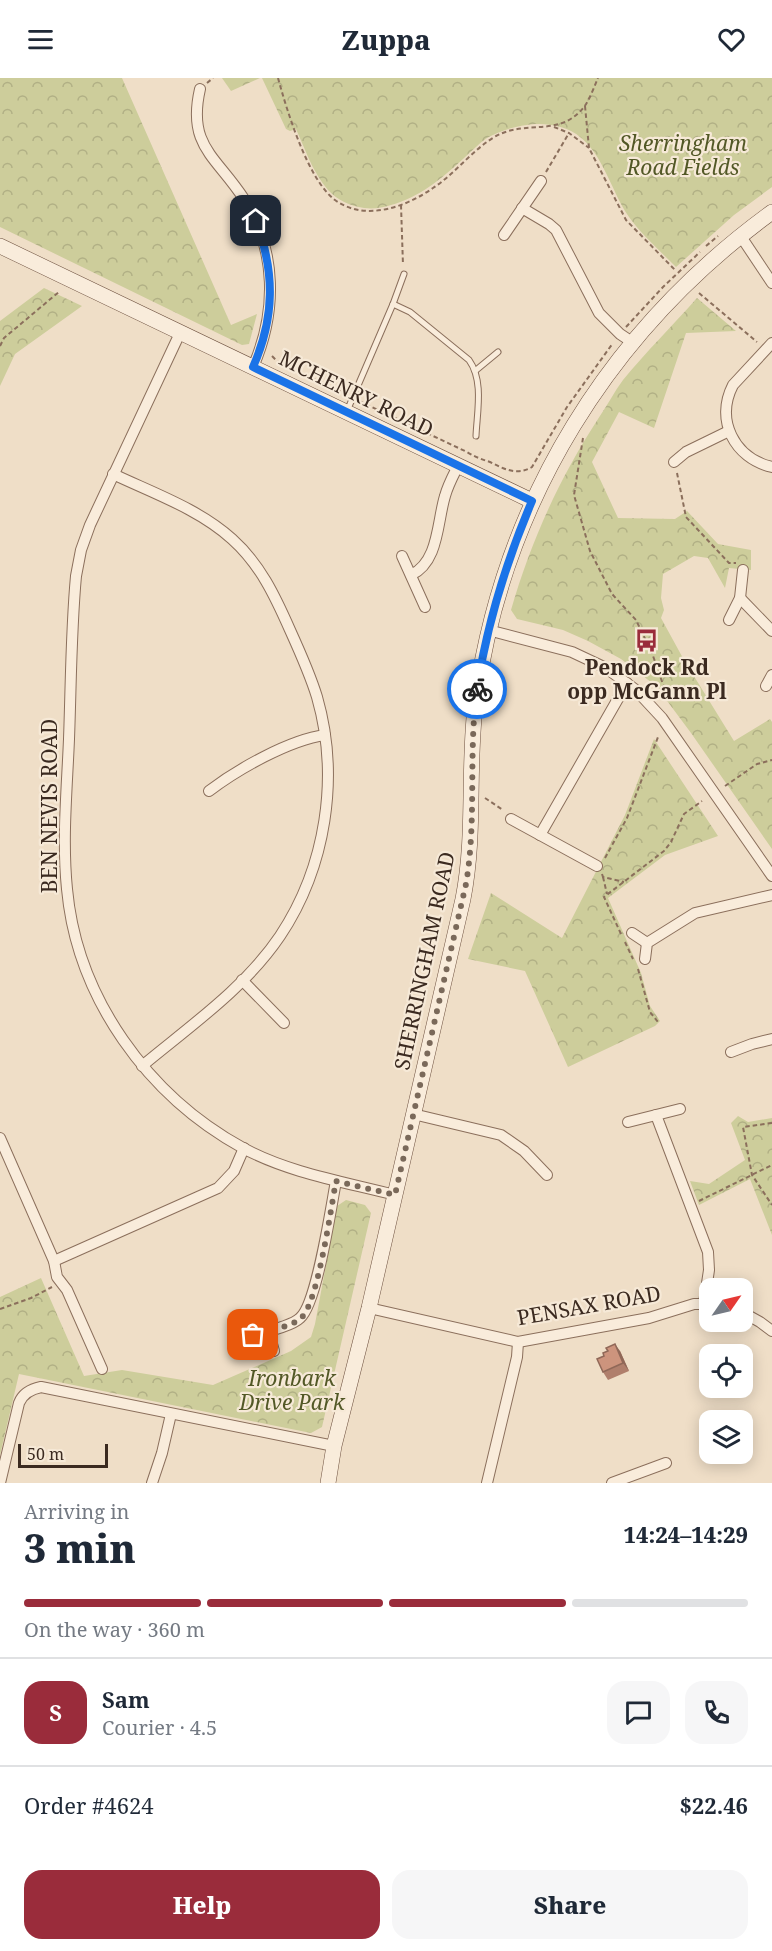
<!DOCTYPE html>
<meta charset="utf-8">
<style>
:root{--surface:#fff;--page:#f6f6f7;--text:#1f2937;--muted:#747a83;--line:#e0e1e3;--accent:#9a2c3b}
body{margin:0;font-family:"Noto Serif",serif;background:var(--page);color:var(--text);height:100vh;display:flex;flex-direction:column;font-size:22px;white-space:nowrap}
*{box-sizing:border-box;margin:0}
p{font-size:20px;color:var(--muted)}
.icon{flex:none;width:33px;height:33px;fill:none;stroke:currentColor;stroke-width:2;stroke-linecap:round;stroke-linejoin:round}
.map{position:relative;height:1405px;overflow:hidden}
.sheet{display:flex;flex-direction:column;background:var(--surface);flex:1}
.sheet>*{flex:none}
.needle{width:39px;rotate:56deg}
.tools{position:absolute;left:699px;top:1200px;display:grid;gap:12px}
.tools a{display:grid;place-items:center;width:54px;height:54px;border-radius:12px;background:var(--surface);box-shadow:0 3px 15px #0003;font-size:30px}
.scale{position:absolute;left:18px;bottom:15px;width:90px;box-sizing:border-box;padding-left:6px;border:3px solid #3b2a20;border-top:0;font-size:16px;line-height:21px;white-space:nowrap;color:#3b2a20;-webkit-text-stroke:4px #f6e9d7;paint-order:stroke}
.pin{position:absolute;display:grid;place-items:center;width:51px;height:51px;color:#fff;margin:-26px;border-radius:12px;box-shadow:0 3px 9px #0006}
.courier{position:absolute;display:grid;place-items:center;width:60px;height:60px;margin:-30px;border:4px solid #1a73e8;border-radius:50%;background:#fff;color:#222;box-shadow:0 2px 8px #0007}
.headline em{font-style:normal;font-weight:800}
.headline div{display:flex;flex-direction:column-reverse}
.headline{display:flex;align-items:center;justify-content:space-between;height:102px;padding:0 24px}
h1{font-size:39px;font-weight:800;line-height:45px}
.bar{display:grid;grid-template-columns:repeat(4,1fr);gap:9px 6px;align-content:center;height:72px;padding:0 24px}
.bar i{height:8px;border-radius:4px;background:var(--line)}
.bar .current{background:var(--accent)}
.bar p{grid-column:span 4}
.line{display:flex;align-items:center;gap:15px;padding:0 24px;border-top:2px solid var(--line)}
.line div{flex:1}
.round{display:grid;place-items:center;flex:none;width:63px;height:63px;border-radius:18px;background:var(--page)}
.action{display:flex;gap:12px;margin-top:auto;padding:12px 24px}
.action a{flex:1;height:69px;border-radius:18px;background:var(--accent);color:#fff;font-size:24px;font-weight:800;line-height:69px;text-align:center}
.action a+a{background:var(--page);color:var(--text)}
header{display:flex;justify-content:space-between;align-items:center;height:78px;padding:0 24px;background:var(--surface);font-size:27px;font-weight:800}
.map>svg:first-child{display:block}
</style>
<header><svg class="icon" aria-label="menu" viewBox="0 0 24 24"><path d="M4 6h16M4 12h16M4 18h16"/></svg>Zuppa<svg class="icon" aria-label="heart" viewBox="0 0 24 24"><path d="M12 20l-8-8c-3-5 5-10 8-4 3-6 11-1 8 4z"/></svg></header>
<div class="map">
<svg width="772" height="1405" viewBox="0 0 772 1405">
<defs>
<pattern id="park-crowns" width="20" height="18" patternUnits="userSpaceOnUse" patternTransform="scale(1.5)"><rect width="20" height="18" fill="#cdcd9b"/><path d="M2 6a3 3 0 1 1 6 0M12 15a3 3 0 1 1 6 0" fill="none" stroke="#b1b085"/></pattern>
</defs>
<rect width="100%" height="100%" fill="#efdec7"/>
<g fill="url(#park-crowns)">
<polygon points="0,0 122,0 231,247 257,236 249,266 242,267 0,149"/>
<polygon points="222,0 260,0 231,13"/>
<path d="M262 0H772V109L734 137 676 189C660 173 642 157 629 139 610 112 602 69 571 53 559 47 548 46 535 46 519 47 501 52 487 60 478 66 471 74 463 81 441 101 420 119 391 127 382 130 373 131 364 130 350 128 337 122 328 112 313 95 305 71 296 51L290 53 286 51Z"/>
<polygon points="44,210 82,228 15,276 0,308 0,243"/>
<path d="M697 220 736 253 686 255 654 350 619 334 592 384 618 440 675 441 687 433 718 466 751 472V492L729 490 725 510 708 480 694 478 663 496 661 520 664 532 661 540 684 582 734 663 770 641 772 644V771L691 655 656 608 621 581 588 563 563 552 517 541 511 532C531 463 559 401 598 341 607 328 614 314 623 302 646 274 673 247 697 220Z"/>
<polygon points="654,661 718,758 665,777 608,820 641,895 650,928 660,943 655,948 568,989 525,893 468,881 491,815 562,860 625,737"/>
<polygon points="738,1038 748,1044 772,1040 772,1157 750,1101 699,1127 690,1103 709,1106 745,1082 731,1045"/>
<polygon points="346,1122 365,1127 371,1135 322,1349 311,1355 19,1296 0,1377 0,1219 41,1200 84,1298 122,1292 213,1307 291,1273 311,1259 315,1246 337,1128"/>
</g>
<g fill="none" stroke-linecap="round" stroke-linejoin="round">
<defs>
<g id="lane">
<path d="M393 226 410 234 469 282C484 303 477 334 476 358"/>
<polyline points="475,293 498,274"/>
<polyline points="347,333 393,226 404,196"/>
</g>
<g id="street">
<path d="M200 11C187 68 216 78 244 121 277 173 277 234 253 289"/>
<polyline points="522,130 549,146 556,152 599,235 620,256 632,264"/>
<polyline points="504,157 541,103"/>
<polyline points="740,157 772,205"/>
<path d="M180 255 90 447 81 472 76 498C71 552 71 607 69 661 67 711 62 761 67 811 77 920 148 1018 243 1070 289 1095 345 1104 395 1117"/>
<path d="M772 265 733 307C715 342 734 380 772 389"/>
<polyline points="674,384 686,374 729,353"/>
<path d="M113 396C153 415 199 431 232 461 260 486 275 518 290 552 300 574 310 596 317 619 340 699 326 789 280 858 245 910 190 948 142 988"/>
<polyline points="402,478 425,529"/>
<path d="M411 497C439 484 437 444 445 418 448 407 453 398 458 388"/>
<polyline points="740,520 772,553"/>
<polyline points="729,542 740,520 743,492"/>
<polyline points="488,552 572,574 606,590 636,612 662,640 772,798"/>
<polyline points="766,608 772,597"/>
<path d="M209 713C238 691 289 662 325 657"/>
<polyline points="511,741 597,788"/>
<polyline points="540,757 627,605"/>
<polyline points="632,855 647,865"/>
<polyline points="645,881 647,865 695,835 772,817"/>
<polyline points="242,902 284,945"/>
<polyline points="731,974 752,966 772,961"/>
<polyline points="413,1036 501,1057 524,1073 547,1097"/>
<polyline points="656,1037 708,1174 709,1192 704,1225"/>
<polyline points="628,1044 680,1031"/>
<polyline points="0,1060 54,1183 57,1199 67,1212 102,1291"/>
<polyline points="54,1183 218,1110 234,1093 244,1070"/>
<polyline points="369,1230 518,1264 649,1240 694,1226 710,1226"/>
<polyline points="742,1234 760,1244 772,1253"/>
<polyline points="268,1252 274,1273"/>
<path d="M239 1261C254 1256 290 1250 300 1240 317 1226 331 1129 336 1103"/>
<path d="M0 1405 19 1325C23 1315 31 1311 41 1309L334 1368"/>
<polyline points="152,1405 162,1375 171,1336"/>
<polyline points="487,1405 517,1279 518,1264"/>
<polyline points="612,1405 666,1385"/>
</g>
<g id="secondary">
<polyline points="0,168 532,423"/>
<path d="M328 1405 334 1368 369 1230 463 821C476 755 467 688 476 621 504 422 610 252 772 134"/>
</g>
</defs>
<use href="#lane" stroke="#8b6f5c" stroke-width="7"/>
<use href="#street" stroke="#8b6f5c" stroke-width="12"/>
<use href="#secondary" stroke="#6d503f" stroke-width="16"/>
<g stroke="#8b6f5c" stroke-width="2" stroke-dasharray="4.5 3" stroke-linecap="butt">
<path d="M278 0C287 33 308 102 335 122 365 144 406 129 433 110 456 95 472 72 496 58 528 41 559 60 584 29 590 21 594 9 598 0"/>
<polyline points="207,5 213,0"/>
<polyline points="585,28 589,70 626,142 676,193"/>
<polyline points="554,49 569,55 589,70"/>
<polyline points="546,94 569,55"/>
<polyline points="401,127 403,187"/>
<polyline points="706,168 718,158"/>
<polyline points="699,215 757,264"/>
<polyline points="626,249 663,209 700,174"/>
<polyline points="0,268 4,260 60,213"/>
<polyline points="272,278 278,284 346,316"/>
<path d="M359 323 467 374C475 379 481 381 490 384 504 391 517 398 532 389L567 329 613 265"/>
<polyline points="583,360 574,417 590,473 612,516 636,542 652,575 666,615"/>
<polyline points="677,395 686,439 729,485 736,485"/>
<polyline points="725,708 757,686 772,682"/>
<polyline points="485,720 503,732"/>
<polyline points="605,780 627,740 658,659"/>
<polyline points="602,796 603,799 624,804"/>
<polyline points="603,799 607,816"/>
<polyline points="621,856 604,819 664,773 671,764 684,736 702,723"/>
<polyline points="625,864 633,881"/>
<polyline points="638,891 650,934 658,944"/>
<polyline points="772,1045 743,1049 752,1097 772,1127"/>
<polyline points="699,1123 772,1087"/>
<polyline points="0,1231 31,1220 52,1209"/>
</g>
<use href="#lane" stroke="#f9ecdb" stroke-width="5"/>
<use href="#street" stroke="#f9ecdb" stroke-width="10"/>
<use href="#secondary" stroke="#f9ecdb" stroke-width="15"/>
</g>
<polygon fill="#b07f6c" points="608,1273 620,1273 629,1293 608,1302 603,1294 604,1278"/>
<polygon fill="#906858" points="615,1266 620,1273 629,1293 623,1285"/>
<polygon fill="#cd947d" stroke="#906858" stroke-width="1.5" points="615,1266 623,1285 603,1294 597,1281 604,1278 603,1275 608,1273 606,1270"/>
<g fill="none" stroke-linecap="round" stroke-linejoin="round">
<path stroke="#7a695a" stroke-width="6" stroke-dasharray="0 10.8" d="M253 1257C268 1252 291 1250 302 1239 318 1223 331 1130 336 1103L395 1117 466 806C477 742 468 676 477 611"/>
<path stroke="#1a73e8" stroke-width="8" d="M256 143C275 194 275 239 253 289L532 423C506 484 487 546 477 611"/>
</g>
<defs>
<symbol id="bus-bare" viewBox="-9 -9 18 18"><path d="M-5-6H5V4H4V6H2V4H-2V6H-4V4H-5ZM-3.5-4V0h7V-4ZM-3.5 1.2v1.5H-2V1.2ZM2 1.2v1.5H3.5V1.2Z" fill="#9a2c3b" stroke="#f6e9d7" stroke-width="2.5" paint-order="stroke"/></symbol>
</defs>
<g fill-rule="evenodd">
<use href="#bus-bare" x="630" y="546" width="33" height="33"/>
</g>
<g text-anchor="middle" stroke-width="4.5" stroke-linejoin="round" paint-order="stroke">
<g font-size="21" font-style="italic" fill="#525826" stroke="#f6e9d7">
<text x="683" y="73">Sherringham<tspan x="683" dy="24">Road Fields</tspan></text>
<text x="292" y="1308">Ironbark<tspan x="292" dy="24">Drive Park</tspan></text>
</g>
<g font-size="21" fill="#3b2a20" stroke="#f6e9d7">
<text transform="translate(356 316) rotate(26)" y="7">MCHENRY ROAD</text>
<text transform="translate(50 728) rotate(-90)" y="7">BEN NEVIS ROAD</text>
<text transform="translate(425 883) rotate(-78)" y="7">SHERRINGHAM ROAD</text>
<text transform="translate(589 1228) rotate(-10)" y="7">PENSAX ROAD</text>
</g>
<g font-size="21" font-weight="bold" fill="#3b2a20" stroke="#f6e9d7">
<text x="647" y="597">Pendock Rd<tspan x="647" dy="24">opp McGann Pl</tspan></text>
</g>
</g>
</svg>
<div class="tools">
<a><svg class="needle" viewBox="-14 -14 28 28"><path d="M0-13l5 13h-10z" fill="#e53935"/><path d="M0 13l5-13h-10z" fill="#747a83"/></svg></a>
<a><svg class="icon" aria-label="locate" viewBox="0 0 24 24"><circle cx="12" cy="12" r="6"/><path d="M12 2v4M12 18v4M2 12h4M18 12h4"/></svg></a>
<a><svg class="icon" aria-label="layers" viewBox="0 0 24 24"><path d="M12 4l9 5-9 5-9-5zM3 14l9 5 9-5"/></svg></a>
</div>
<div class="scale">50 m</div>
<div class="pin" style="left:253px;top:1257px;background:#ea580c"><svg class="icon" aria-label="bag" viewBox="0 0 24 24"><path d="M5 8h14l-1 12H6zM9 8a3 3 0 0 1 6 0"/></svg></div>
<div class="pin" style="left:256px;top:143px;background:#1f2937"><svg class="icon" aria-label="home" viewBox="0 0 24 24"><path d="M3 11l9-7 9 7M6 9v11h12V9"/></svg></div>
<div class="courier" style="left:477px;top:611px"><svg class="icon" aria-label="bike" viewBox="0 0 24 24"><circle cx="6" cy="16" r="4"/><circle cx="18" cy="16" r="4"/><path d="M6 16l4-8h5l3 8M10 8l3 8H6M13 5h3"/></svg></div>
</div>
<section class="sheet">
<div class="headline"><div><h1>3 min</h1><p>Arriving in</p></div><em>14:24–14:29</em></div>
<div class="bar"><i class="current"></i><i class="current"></i><i class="current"></i><i></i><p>On the way · 360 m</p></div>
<div class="line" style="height:108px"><b class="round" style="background:var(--accent);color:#fff">S</b><div><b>Sam</b><p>Courier · 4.5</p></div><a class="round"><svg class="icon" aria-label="chat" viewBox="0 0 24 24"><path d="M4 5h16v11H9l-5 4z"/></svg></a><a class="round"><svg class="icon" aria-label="phone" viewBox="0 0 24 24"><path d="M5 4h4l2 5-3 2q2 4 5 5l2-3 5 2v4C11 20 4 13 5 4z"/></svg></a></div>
<div class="line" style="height:78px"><div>Order #4624</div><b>$22.46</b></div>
<div class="action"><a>Help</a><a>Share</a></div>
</section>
